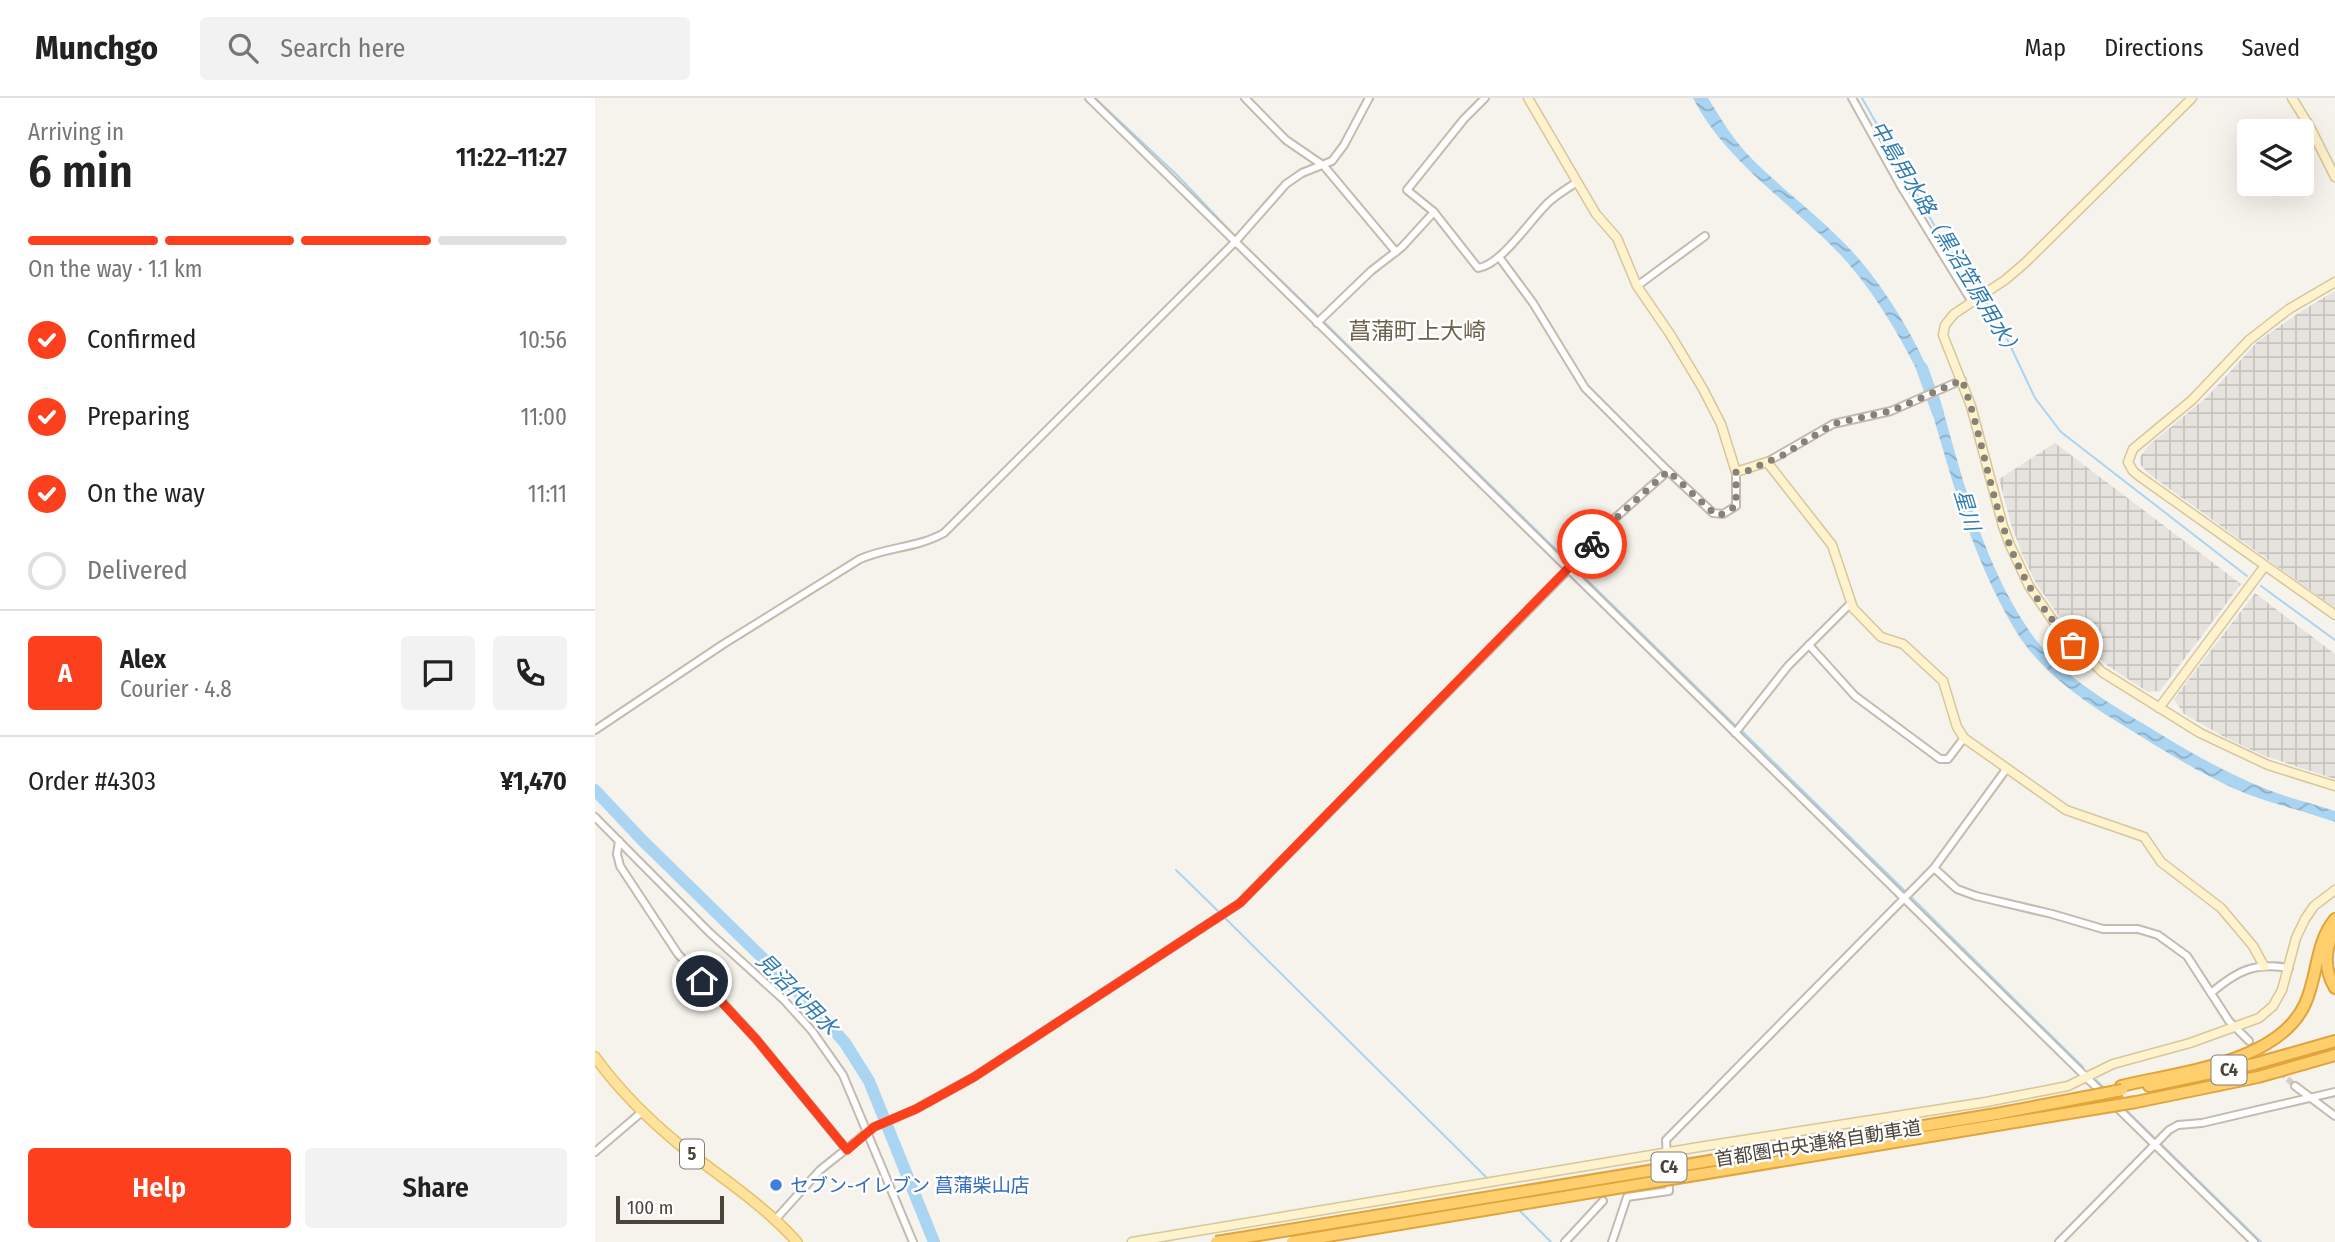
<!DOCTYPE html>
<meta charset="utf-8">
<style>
:root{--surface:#fff;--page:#f2f2f2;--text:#222;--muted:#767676;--line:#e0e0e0;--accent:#fc3f1d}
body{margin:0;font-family:"Fira Sans Condensed","Noto Sans JP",sans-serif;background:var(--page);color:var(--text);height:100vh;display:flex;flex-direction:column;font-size:26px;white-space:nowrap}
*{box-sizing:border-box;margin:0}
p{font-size:23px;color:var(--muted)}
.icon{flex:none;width:38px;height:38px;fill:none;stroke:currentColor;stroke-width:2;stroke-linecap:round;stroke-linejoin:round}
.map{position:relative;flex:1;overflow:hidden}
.details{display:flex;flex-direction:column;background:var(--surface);width:595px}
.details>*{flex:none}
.buttons{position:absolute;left:1642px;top:21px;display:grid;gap:14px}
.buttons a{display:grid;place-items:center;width:77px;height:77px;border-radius:7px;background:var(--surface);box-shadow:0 7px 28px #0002;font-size:35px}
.scale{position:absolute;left:21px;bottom:18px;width:108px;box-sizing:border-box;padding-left:7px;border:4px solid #4b4439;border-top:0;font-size:19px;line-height:24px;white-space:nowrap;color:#4b4439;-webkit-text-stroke:5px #fff;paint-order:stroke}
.pin{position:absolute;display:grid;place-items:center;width:60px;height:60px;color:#fff;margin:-30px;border:4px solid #fff;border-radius:50%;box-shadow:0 2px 7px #0007}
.courier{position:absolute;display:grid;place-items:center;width:70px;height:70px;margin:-35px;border:5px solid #fc3f1d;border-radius:50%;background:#fff;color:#222;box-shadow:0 2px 9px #0007}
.headline em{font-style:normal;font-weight:600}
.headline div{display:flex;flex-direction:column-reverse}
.headline{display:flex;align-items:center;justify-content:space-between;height:119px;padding:0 28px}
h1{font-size:46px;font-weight:600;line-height:52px}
.bar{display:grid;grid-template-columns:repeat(4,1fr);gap:10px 7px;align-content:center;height:84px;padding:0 28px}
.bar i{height:9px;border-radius:5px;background:var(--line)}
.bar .current{background:var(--accent)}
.bar p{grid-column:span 4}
.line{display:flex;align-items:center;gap:18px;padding:0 28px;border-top:2px solid var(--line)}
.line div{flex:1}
.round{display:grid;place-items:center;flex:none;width:74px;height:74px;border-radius:7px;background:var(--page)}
ol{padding:0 28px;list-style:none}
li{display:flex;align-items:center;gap:21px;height:77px}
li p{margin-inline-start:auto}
li .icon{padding:7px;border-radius:50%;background:var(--accent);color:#fff;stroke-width:4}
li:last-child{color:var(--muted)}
li i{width:38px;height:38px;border:4px solid var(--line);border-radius:50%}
.cta{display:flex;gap:14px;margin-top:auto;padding:14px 28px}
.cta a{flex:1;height:80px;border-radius:7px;background:var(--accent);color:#fff;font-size:28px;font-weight:600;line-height:80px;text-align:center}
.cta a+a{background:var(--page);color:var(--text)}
header{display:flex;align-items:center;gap:42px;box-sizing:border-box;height:98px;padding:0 35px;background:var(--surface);border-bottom:2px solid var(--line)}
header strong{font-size:33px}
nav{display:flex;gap:38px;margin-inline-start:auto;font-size:24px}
.search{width:490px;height:63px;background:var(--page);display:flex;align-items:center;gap:18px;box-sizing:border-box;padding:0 24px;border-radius:7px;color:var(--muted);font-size:26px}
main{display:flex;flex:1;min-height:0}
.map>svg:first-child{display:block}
</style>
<header>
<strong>Munchgo</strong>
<div class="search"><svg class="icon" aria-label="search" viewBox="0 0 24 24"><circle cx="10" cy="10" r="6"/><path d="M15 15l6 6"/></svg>Search here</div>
<nav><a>Map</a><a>Directions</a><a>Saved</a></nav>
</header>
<main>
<section class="details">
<div class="headline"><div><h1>6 min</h1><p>Arriving in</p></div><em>11:22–11:27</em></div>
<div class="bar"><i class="current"></i><i class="current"></i><i class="current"></i><i></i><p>On the way · 1.1 km</p></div>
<ol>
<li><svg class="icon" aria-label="check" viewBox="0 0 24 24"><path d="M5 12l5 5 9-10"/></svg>Confirmed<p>10:56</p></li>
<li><svg class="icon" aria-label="check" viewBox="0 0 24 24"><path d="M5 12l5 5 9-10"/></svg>Preparing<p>11:00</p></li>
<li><svg class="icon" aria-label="check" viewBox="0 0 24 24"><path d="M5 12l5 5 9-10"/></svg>On the way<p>11:11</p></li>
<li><i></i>Delivered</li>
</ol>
<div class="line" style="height:126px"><b class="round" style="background:var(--accent);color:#fff">A</b><div><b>Alex</b><p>Courier · 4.8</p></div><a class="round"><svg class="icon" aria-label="chat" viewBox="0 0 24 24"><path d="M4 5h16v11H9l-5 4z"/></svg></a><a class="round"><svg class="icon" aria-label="phone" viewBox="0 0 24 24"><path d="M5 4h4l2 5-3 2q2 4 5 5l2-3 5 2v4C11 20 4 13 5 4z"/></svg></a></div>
<div class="line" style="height:91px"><div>Order #4303</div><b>¥1,470</b></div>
<div class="cta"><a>Help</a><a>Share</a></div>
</section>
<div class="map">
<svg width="1740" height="1144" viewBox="0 0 1740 1144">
<defs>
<pattern id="industrial-grid" width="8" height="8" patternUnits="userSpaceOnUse" patternTransform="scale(1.75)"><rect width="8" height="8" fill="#e6e2dd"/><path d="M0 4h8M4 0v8" fill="none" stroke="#c7c3be"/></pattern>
<pattern id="water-waves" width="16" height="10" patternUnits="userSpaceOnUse" patternTransform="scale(1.75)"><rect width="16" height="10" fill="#a9d4f2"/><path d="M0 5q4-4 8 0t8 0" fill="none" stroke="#8caec5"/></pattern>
</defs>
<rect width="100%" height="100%" fill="#f6f3ec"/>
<g fill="url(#industrial-grid)">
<polygon points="1740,193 1740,510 1554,376 1545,366 1545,359 1553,348 1612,299 1662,244 1705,214"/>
<polygon points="1460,345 1646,486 1565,593 1553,594 1513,568 1480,537 1461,514 1441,485 1427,456 1416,426 1404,381"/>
<polygon points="1660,495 1740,556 1740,681 1670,658 1635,642 1589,616 1579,601"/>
</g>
<g fill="url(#water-waves)">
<path d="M1098 0H1113C1126 21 1139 43 1157 61 1190 94 1233 125 1263 160 1294 196 1319 239 1338 283L1329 287C1309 244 1283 200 1252 164 1202 108 1133 68 1098 0Z"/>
<path d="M1344 298C1367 378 1386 461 1433 531 1462 574 1504 599 1547 625 1586 649 1626 673 1669 690 1692 700 1717 705 1740 713V724C1707 712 1672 705 1640 691 1608 676 1577 658 1547 639 1501 611 1452 582 1422 535 1378 463 1357 383 1334 303Z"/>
</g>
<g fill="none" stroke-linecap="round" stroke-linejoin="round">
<g stroke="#a9d4f2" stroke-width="2">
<polyline points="500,0 582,77 638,136"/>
<polyline points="1267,0 1346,139 1384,193"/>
<polyline points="646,144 723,218"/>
<polyline points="1389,201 1405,226 1440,300 1466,334 1652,478"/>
<polyline points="730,225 1142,629"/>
<polyline points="1666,488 1740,542"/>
<polyline points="1146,632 1312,795"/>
<polyline points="581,772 625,815"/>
<polyline points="1316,799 1488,969"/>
<polyline points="629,819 893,1081"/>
<polyline points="1501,982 1510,991"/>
<polyline points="1529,1010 1666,1144"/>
<polyline points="922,1110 956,1144"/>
</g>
<g stroke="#a9d4f2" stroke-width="12">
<polyline points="1327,270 1343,315"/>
<polyline points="0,692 47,742 227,918 250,945 274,983 339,1144"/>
</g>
<polyline stroke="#d4d0c8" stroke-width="6" stroke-dasharray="6 3" stroke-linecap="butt" points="1654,943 1700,988"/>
<defs>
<g id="street">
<polyline points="494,0 1659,1144"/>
<polyline points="650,0 691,42 729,68 801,154"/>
<path d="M890 0 869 21 812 92 839 114 883 170C907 167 936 120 955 103 963 96 973 90 982 84"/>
<polyline points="1257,0 1307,90 1377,204"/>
<polyline points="904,159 938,205 990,290 1073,373 1118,415 1128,416 1141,408 1141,374"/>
<polyline points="1042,188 1110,138"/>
<polyline points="722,225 776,173 807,149 839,114"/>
<polyline points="1172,364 1238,326 1296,313 1367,282"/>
<polyline points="1214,547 1260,598 1345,661 1353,661 1369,640"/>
<path d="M0 632 127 547 265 461C292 449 322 450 349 435L640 144 691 86 707 75 737 63 749 47 774 0"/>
<polyline points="1140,635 1193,568 1256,505"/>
<polyline points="0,719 115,835 189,902 217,933 248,977 318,1144"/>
<polyline points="24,743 22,756 25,768 83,856 161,941 252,1052"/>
<polyline points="1339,770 1362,791 1381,798 1457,816 1508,831 1543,831 1563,837 1592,858 1634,923 1654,943"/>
<path d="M1616 895C1642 873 1659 864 1694 870"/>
<polyline points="1700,988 1740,1018"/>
<polyline points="0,1054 48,1013"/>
<polyline points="180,1122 225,1072 279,1029 321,1011 379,979 645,805 974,471 1019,421 1073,373"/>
<polyline points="970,1144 1008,1103"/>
<polyline points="1017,1144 1032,1099 1074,1093 1071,1042 1339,770 1412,670"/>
<polyline points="1464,1144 1574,1032 1583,1027 1607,1025 1740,994"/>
</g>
<g id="secondary">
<polyline points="933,0 1001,116 1022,140 1042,188 1075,236 1108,291 1126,326 1141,374 1172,364 1237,447 1258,510 1286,539 1308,546 1348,583 1362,629 1369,640 1471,712 1549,739 1566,764 1626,810 1658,848 1669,868"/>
<polyline points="1597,0 1430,165 1410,182 1359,216 1350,227 1348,237 1376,308 1408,428 1415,447 1434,488 1461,527 1507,574 1605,635 1673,667 1740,688"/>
<polyline points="1697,0 1715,29 1740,79"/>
<polyline points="1740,184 1694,211 1654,242 1597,302 1538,351 1533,364 1538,373 1544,378 1740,517"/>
<polyline points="1564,610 1669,469"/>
<polyline points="537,1144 1110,1048 1391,1004 1473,988 1518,966 1595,945 1664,920 1678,908 1687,892 1701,840 1710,821 1719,808 1740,792"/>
</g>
<path id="primary" d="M0 959C24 992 54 1022 86 1048 125 1079 168 1106 202 1144"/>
<g id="highway">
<path d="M1740 833C1729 851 1729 872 1740 890"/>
<path d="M1526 988C1584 974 1683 965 1710 906 1723 878 1720 845 1740 821"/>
<polyline points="1554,988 1659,966 1740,943"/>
<polyline points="1541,1004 1663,979 1740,957"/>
</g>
</defs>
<use href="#street" stroke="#c2bbae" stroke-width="10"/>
<use href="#secondary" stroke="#d6c79b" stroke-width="11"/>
<use href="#primary" stroke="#e6c16a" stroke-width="12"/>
<use href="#highway" stroke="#e0a43c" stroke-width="14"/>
<use href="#street" stroke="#fff" stroke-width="6"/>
<use href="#secondary" stroke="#fff3cd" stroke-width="8"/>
<use href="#primary" stroke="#ffe39c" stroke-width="9"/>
<use href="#highway" stroke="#ffcf6e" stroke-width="10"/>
<defs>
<g id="highway-bridge">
<polyline points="621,1144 1401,1016 1527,992"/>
<polyline points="697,1144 1541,1004"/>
</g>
</defs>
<use href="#highway-bridge" stroke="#e0a43c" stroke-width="14" stroke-linecap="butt"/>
<use href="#highway-bridge" stroke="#ffcf6e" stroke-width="10"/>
</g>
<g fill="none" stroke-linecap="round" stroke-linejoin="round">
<path stroke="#878178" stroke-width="7" stroke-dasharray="0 12.6" d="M997 446 1020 421 1073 373 1121 417 1128 416 1141 408V374L1152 373 1188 357 1238 326 1296 313 1367 282C1389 342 1396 408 1423 467 1437 496 1456 522 1478 547"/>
<polyline stroke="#fc3f1d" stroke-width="9" points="107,883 161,941 252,1052 279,1029 321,1011 379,979 645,805 997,446"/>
</g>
<circle fill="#3f7fe0" stroke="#fff" stroke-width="2.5" cx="181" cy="1087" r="7"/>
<g text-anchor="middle" stroke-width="5" stroke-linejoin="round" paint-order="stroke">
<g fill="#fff" stroke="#817c74" stroke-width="2">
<rect x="1616.5" y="957.5" width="35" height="29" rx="5"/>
<rect x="85" y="1041.5" width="24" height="29" rx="5"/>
<rect x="1056.5" y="1054.5" width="35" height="29" rx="5"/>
</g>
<g font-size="18" font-weight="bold" fill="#4b4439">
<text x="1634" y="978">C4</text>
<text x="97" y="1062">5</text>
<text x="1074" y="1075">C4</text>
</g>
<g font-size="19" fill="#4b4439" stroke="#fff">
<text transform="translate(1223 1045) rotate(-9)" y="7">首都圏中央連絡自動車道</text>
</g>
<g font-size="19" fill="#366cbe" stroke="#fff" text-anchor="start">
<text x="195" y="1094">セブン-イレブン 菖蒲柴山店</text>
</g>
<g font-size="21" font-style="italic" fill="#2e7ab2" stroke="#fff">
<text transform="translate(1351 142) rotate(59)" y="7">中島用水路（黒沼笠原用水）</text>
<text transform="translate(1372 412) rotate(73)" y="7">星川</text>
<text transform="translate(202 896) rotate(45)" y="7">見沼代用水</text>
</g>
<g font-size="23" fill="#6e6250" stroke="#fff">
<text x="822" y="241">菖蒲町上大崎</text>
</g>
</g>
</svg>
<div class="buttons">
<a><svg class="icon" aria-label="layers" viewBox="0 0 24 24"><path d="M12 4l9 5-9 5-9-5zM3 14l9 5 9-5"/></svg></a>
</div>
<div class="scale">100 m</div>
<div class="pin" style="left:1478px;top:547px;background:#ea580c"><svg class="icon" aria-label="bag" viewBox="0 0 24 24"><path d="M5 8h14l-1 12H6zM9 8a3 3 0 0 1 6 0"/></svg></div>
<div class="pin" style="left:107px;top:883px;background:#1f2937"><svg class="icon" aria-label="home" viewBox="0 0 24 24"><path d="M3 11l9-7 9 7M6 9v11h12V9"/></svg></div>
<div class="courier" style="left:997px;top:446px"><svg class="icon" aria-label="bike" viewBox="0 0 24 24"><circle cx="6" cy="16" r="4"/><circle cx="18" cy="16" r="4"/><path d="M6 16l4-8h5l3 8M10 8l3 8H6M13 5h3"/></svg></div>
</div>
</main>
